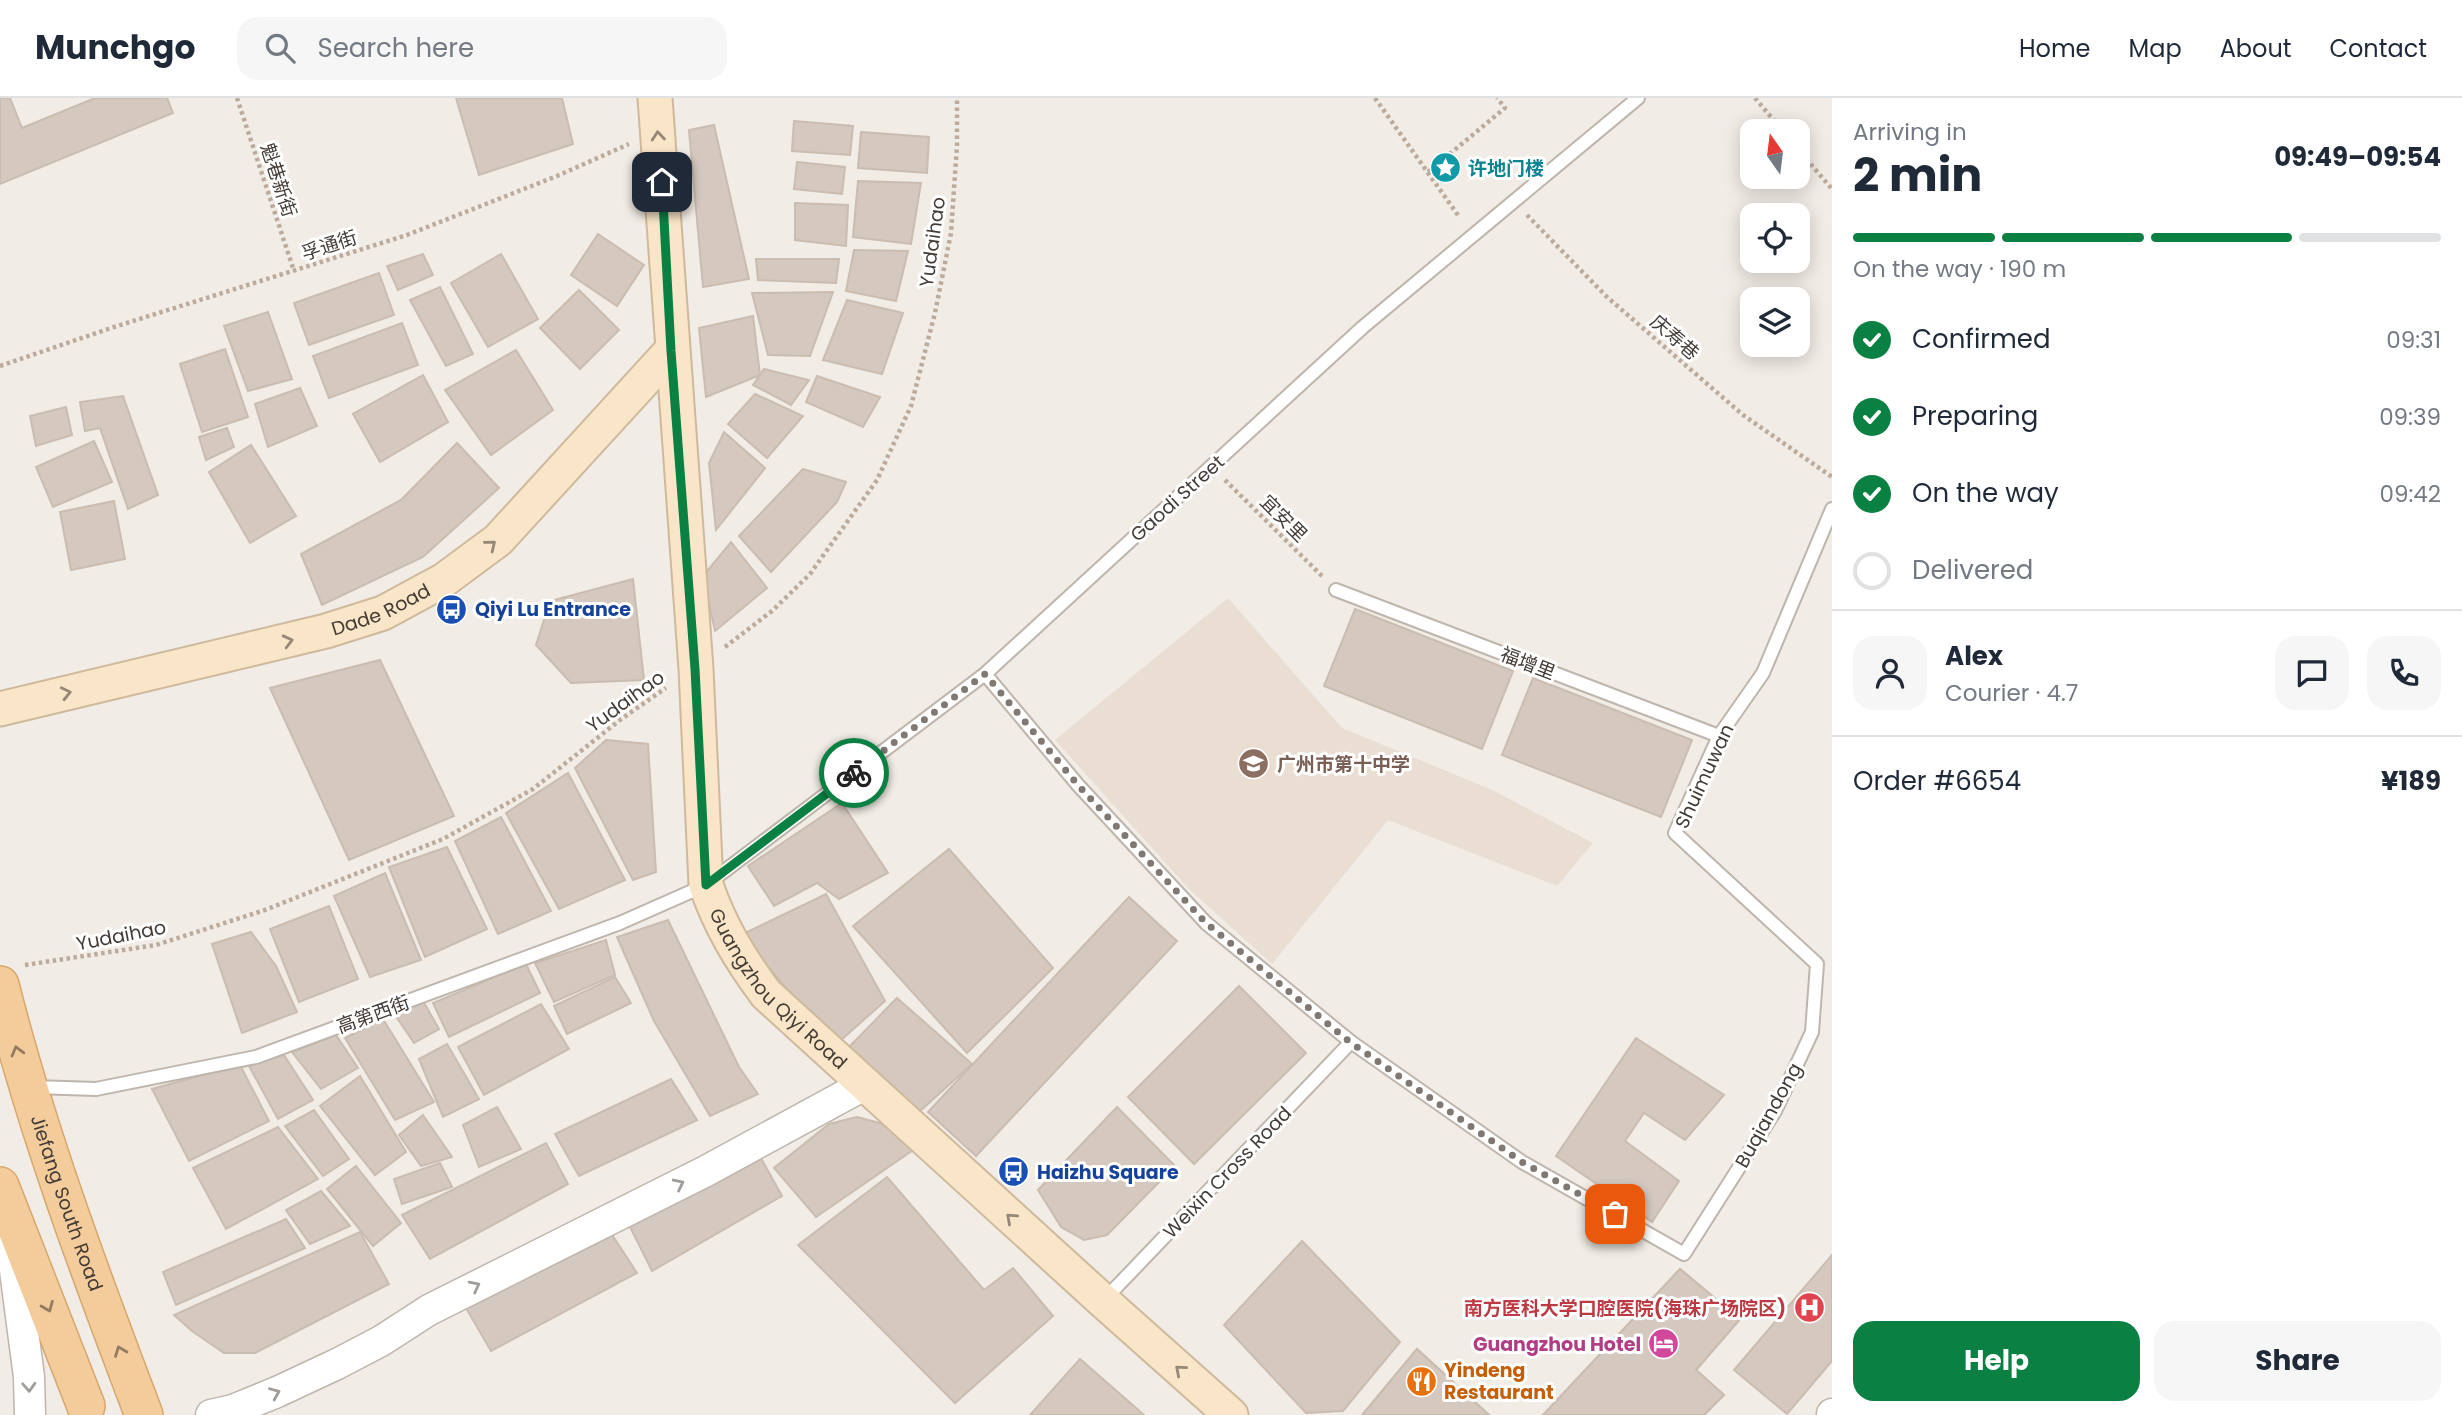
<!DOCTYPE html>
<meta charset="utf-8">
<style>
:root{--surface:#fff;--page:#f6f6f7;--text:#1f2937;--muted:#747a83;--line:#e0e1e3;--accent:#0b8043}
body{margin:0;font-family:Poppins,"Noto Sans SC",sans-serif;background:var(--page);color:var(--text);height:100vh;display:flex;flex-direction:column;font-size:26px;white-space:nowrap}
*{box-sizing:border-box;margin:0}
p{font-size:23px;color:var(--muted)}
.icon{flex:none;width:38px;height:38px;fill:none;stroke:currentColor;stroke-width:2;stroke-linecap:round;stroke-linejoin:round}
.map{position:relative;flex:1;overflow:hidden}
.details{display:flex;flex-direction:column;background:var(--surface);width:630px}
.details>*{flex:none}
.needle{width:46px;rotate:346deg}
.buttons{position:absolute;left:1740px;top:21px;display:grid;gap:14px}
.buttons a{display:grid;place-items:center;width:70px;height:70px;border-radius:14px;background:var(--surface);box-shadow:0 4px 18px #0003;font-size:35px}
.pin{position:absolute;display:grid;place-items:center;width:60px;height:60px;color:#fff;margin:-30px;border-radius:14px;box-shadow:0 4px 10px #0006}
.courier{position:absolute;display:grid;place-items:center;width:70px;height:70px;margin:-35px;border:5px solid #0b8043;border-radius:50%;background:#fff;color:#222;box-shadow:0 2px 9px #0007}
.headline em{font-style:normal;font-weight:700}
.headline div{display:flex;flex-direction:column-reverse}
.headline{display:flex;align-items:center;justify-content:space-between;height:119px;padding:0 21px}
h1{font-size:46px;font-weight:700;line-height:52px}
.bar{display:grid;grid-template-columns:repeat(4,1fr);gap:10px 7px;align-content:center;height:84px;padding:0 21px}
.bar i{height:9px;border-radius:5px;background:var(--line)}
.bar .current{background:var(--accent)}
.bar p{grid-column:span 4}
.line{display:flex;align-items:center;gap:18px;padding:0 21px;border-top:2px solid var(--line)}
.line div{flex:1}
.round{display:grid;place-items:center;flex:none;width:74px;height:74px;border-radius:21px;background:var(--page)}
ol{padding:0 21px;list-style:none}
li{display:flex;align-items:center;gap:21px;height:77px}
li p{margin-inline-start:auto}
li .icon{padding:7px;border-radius:50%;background:var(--accent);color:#fff;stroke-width:4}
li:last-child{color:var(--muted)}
li i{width:38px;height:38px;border:4px solid var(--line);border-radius:50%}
.action{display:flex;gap:14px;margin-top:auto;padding:14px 21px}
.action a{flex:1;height:80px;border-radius:21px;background:var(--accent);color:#fff;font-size:28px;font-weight:700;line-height:80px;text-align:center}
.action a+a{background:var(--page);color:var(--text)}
header{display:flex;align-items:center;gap:42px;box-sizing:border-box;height:98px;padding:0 35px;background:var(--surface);border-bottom:2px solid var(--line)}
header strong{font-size:33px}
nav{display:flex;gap:38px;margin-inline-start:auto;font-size:24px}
.search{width:490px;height:63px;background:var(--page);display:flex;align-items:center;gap:18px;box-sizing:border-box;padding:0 24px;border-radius:21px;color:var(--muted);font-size:26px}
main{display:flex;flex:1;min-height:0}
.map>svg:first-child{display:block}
</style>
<header>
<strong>Munchgo</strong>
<div class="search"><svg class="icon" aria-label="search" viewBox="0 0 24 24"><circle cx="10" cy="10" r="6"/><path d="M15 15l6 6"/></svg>Search here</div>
<nav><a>Home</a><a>Map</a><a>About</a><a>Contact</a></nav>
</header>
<main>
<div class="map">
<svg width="1832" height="1317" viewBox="0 0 1832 1317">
<rect width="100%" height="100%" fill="#f1ece5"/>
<polygon fill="#e9ded1" points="1228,500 1342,630 1490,691 1593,745 1557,788 1388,722 1272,866 1189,791 1055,642"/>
<g fill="#d4c8bf" stroke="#cbbcb0" stroke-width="2">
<polygon points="0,0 10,0 22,30 95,0 167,0 173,15 0,86"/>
<polygon points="456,0 562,0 573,46 479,77"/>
<polygon points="794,23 853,28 850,57 792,53"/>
<polygon points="714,27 749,181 703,189 689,32"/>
<polygon points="861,34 929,39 927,75 858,70"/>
<polygon points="797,64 845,69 842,96 794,91"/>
<polygon points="858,83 921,85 911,146 853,139"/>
<polygon points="795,105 848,107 846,148 795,142"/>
<polygon points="598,136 644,167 617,208 571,177"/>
<polygon points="854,152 908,153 896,203 846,193"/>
<polygon points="423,156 433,177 398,192 387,168"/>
<polygon points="501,156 538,221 488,249 451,185"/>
<polygon points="756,161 839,161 836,185 758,182"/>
<polygon points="379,175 394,217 309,247 294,205"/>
<polygon points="440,189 473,256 446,268 410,202"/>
<polygon points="579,192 619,232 580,271 540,230"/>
<polygon points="833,194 810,258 768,257 752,195"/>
<polygon points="847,202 903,215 882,276 823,262"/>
<polygon points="268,214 292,281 248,293 224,228"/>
<polygon points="753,218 760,277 706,299 699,230"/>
<polygon points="402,225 418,267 329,300 313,258"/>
<polygon points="225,251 248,319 202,334 180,266"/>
<polygon points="516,252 553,312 491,357 445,292"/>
<polygon points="764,271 809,282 791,307 753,287"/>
<polygon points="423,277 448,324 380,364 353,316"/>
<polygon points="817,278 880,299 863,329 806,304"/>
<polygon points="300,290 317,328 268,349 255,306"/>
<polygon points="755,296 803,318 767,360 728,326"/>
<polygon points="123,298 158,397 128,411 100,330 85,333 80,304"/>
<polygon points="66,309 72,337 36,348 30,318"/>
<polygon points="227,330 234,349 206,362 199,339"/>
<polygon points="724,334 765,370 716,432 709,365"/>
<polygon points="94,343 112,384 53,409 36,369"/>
<polygon points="457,345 499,390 423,459 322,507 301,456 401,402"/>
<polygon points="251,347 296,418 250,445 209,374"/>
<polygon points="803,371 846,384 837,404 771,474 739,438"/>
<polygon points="114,403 125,461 71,472 60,414"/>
<polygon points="731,444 767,490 715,533 703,478"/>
<polygon points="633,481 644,582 571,585 536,547 550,503"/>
<polygon points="1355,511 1513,573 1482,651 1324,588"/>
<polygon points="380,562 454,718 349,762 270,590"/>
<polygon points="1533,580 1692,642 1661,719 1502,657"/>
<polygon points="606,642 648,646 656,774 633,782 575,670"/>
<polygon points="568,675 625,782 559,811 506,715"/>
<polygon points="842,705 888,775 839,801 817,785 774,808 748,768"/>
<polygon points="501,719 551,813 498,836 455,743"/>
<polygon points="447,749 487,831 425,859 389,769"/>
<polygon points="949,751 1053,870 967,955 853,828"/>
<polygon points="385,775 421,862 370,879 334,798"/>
<polygon points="826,796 885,903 840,943 814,923 741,837"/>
<polygon points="1129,799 1177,843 976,1058 928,1014"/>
<polygon points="329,808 358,881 299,904 270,831"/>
<polygon points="668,822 739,969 758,996 710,1018 654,923 617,839"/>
<polygon points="251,834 276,868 297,914 242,935 212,846"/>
<polygon points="606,842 615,877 554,904 535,865"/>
<polygon points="526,866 540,895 449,939 433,905"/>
<polygon points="615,879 631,905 567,936 554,908"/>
<polygon points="1239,888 1306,955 1194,1066 1128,999"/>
<polygon points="897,900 972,966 918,1015 847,951"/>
<polygon points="423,903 439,931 414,945 393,914"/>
<polygon points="541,906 569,951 484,997 458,949"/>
<polygon points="383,921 434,1004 395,1022 345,940"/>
<polygon points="336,937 358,970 321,991 292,954"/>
<polygon points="1636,940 1724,997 1685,1042 1644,1015 1625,1043 1679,1083 1652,1124 1556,1058"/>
<polygon points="447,946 479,1001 443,1019 419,961"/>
<polygon points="284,957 313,1002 278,1021 249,968"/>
<polygon points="240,967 269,1023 189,1063 152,991"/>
<polygon points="360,978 406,1054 375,1077 320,1008"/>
<polygon points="671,981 697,1022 579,1078 555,1036"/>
<polygon points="497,1009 521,1051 479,1069 463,1027"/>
<polygon points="1117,1009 1175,1068 1107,1137 1084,1142 1061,1129 1038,1092"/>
<polygon points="314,1012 349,1061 323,1078 285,1028"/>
<polygon points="423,1017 452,1059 421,1068 399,1037"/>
<polygon points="857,1019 887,1027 913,1052 816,1119 774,1070 829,1026"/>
<polygon points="278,1029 318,1081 226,1131 193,1070"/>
<polygon points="546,1045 568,1086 430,1161 402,1117"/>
<polygon points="758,1055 782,1098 652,1173 630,1129"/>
<polygon points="440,1065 452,1089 402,1106 394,1081"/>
<polygon points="356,1068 401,1125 373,1148 327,1091"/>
<polygon points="887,1079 984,1192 1013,1170 1053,1218 955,1305 798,1147"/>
<polygon points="321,1093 350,1128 310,1146 286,1112"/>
<polygon points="286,1121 305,1150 176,1207 163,1174"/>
<polygon points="609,1132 637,1175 491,1253 463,1205"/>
<polygon points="360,1134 389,1186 255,1255 224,1255 192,1233 174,1217"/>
<polygon points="1302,1143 1400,1244 1343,1313 1306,1315 1224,1227"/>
<polygon points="1832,1157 1832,1263 1787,1316 1734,1272"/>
<polygon points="1680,1171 1740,1221 1696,1272 1724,1297 1704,1317 1543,1317"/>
<polygon points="1680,1171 1740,1221 1696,1272 1724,1297 1704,1317 1543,1317"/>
<polygon points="1417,1251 1489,1317 1365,1317 1363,1316"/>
<polygon points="1417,1251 1489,1317 1365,1317 1363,1316"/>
<polygon points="1080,1261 1144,1317 1030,1317"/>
</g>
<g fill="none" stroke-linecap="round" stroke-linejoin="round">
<defs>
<g id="service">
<polyline points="1336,492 1719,638"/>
<polyline points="985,576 1078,687 1206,825 1351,944 1522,1064 1684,1156 1775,1013 1812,934 1817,866 1675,735 1719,638 1763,575 1832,411"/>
<polyline points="34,989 96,991 256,959 620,825 706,787 985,576 1363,229 1638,0"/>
<polyline points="1103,1203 1351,944"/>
</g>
<g id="tertiary">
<polyline points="11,1142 29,1279 30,1317"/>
<polyline points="211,1317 233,1312 277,1294 337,1266 381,1243 429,1212 706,1073 864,987"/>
<polyline points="1832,1317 1832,1316"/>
</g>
<g id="secondary">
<path id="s1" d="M655 0 696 571 706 787C720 828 740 861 766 896L1103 1203 1231 1317"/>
<path id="s2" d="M0 611 326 533 383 515 444 482 498 442 671 253"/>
</g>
<g id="primary">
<path id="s3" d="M0 887C37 1034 90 1175 144 1317"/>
<polyline points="0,1088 86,1308"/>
</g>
</defs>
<use href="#service" stroke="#beb5ac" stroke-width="16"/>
<use href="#tertiary" stroke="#beb5ac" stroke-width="33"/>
<use href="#secondary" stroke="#cfb99c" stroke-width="37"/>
<use href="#primary" stroke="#d7a66d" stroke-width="40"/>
<g stroke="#bcab9c" stroke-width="4.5" stroke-dasharray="3.5 3.5" stroke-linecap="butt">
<polyline points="237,0 294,173"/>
<polyline points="1375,0 1460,120"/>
<polyline points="1755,0 1783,33"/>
<polyline points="1797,50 1832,91"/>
<polyline points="1428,74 1505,10 1497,0"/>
<polyline points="1527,117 1607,199 1743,317 1832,379"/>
<polyline points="0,268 114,229 407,137 557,78 629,46"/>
<polyline points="1225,382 1323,479"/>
<polyline points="725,549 772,513 810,476 877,382 911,308 935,215 951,135 957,47 957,0"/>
<polyline points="25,867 156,847 265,812 443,741 533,691 620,622 666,590"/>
</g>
<use href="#service" stroke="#fff" stroke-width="12"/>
<use href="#tertiary" stroke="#fff" stroke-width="30"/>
<use href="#secondary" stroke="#f9e5c7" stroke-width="33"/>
<use href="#primary" stroke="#f4cc9b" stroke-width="37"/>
</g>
<defs><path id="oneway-chevron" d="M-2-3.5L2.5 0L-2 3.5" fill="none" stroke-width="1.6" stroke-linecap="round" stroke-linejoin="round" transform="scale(1.75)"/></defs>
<g stroke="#958877">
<use href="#oneway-chevron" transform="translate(658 38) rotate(-95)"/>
<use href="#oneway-chevron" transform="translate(491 447) rotate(-39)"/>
<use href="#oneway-chevron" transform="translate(288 543) rotate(-14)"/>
<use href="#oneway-chevron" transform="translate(66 595) rotate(-13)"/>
<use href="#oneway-chevron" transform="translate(1011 1120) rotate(-138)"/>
<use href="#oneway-chevron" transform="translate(1180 1272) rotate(-139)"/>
</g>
<g stroke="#937c63">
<use href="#oneway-chevron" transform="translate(17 953) rotate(-105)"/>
<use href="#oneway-chevron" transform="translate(48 1209) rotate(68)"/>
<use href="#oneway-chevron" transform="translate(120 1253) rotate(-111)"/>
</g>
<g stroke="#a19d9a">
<use href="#oneway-chevron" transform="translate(679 1086) rotate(-26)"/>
<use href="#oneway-chevron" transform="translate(475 1188) rotate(-27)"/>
<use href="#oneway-chevron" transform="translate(29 1289) rotate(87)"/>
<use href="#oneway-chevron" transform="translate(275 1295) rotate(-23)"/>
</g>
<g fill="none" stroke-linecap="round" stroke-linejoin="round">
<polyline stroke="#807973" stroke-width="7" stroke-dasharray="0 12.6" points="854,675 985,576 1078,687 1206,825 1350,944 1522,1064 1615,1116"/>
<polyline stroke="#0b8043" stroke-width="9" points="662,84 671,253 695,571 706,787 854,675"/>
</g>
<defs>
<symbol id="sight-disc" viewBox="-11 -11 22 22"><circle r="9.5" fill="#0f9aa8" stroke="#fff"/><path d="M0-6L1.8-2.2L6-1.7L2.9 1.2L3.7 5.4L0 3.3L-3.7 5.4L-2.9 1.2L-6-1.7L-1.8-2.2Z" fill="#fff"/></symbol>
<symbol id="bus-disc" viewBox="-11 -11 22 22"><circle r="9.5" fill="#1a4fb4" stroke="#fff"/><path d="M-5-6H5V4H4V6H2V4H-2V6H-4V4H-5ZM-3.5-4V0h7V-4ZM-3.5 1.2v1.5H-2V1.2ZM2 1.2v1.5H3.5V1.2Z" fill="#fff"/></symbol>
<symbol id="school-disc" viewBox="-11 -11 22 22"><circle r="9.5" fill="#8d6e63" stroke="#fff"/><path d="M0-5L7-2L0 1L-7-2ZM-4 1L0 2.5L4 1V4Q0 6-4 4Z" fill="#fff"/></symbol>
<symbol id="hospital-disc" viewBox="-11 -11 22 22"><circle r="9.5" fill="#e0444e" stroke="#fff"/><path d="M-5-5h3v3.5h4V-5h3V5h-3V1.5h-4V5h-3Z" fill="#fff"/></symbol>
<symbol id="hotel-disc" viewBox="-11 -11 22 22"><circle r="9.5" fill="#d1479c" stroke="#fff"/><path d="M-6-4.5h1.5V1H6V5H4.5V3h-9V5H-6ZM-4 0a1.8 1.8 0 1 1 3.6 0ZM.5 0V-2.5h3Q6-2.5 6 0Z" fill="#fff"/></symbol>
<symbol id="restaurant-disc" viewBox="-11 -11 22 22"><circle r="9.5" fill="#e8710a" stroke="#fff"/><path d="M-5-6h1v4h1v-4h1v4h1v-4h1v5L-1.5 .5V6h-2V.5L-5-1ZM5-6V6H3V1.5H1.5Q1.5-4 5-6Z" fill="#fff"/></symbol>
</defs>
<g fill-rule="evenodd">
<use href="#sight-disc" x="1428" y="52" width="35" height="35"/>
<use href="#bus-disc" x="434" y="494" width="35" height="35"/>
<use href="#school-disc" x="1236" y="648" width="35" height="35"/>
<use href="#bus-disc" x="996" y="1056" width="35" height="35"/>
<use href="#hospital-disc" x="1792" y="1192" width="35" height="35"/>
<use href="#hotel-disc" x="1646" y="1228" width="35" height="35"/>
<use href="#restaurant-disc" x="1404" y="1266" width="35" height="35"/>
</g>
<g text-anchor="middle" stroke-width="6" stroke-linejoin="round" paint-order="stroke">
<g font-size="19" font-weight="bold" fill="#0d838f" stroke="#fff" text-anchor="start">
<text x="1468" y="77">许地门楼</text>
</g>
<g font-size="19" fill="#433b36" stroke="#fff">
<text transform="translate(279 82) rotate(72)" y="7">魁巷新街</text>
<text transform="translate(932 144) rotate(-82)" y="7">Yudaihao</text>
<text transform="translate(329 147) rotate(-18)" y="7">孚通街</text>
<text transform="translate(1675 239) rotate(41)" y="7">庆寿巷</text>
<text transform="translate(1177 400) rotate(-42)" y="7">Gaodi Street</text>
<text transform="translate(1284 420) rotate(45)" y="7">宜安里</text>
<text dy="7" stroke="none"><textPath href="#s2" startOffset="394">Dade Road</textPath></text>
<text transform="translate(1528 565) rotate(21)" y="7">福增里</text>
<text transform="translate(625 603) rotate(-36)" y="7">Yudaihao</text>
<text transform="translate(1704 678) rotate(-65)" y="7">Shuimuwan</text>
<text transform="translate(121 837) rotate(-11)" y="7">Yudaihao</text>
<text dy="7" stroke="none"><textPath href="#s1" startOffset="917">Guangzhou Qiyi Road</textPath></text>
<text transform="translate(373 916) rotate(-20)" y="7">高第西街</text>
<text transform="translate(1768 1017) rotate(-61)" y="7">Buqiandong</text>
<text transform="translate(1227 1074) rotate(-46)" y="7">Weixin Cross Road</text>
<text dy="7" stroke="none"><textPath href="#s3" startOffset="228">Jiefang South Road</textPath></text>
</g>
<g font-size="19" font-weight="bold" fill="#164399" stroke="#fff" text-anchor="start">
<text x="475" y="518">Qiyi Lu Entrance</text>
<text x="1037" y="1081">Haizhu Square</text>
</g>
<g font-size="19" font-weight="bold" fill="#785e54" stroke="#fff" text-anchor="start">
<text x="1277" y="673">广州市第十中学</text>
</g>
<g font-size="19" font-weight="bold" fill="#be3a42" stroke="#fff" text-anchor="end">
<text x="1786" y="1217">南方医科大学口腔医院(海珠广场院区)</text>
</g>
<g font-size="19" font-weight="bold" fill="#b23c85" stroke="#fff" text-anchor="end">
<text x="1641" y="1253">Guangzhou Hotel</text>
</g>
<g font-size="19" font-weight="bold" fill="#c56008" stroke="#fff" text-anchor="start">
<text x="1444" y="1279">Yindeng<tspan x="1444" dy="22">Restaurant</tspan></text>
</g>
</g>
</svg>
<div class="buttons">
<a><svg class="needle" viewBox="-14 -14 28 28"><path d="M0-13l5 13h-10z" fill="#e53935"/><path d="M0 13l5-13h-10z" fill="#747a83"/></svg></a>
<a><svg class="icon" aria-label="locate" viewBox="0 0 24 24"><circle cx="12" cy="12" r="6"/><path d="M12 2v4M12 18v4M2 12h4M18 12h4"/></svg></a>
<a><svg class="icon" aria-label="layers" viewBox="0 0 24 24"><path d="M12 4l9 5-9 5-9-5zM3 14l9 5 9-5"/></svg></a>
</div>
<div class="pin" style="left:1615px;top:1116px;background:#ea580c"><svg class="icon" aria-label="bag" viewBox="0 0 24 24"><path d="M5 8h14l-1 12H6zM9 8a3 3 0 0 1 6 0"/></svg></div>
<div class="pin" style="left:662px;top:84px;background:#1f2937"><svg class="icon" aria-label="home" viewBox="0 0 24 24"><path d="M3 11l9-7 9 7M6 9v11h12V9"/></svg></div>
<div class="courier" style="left:854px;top:675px"><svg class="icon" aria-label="bike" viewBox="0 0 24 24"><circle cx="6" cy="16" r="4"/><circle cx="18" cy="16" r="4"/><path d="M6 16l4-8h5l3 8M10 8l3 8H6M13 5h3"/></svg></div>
</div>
<section class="details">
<div class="headline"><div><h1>2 min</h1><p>Arriving in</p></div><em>09:49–09:54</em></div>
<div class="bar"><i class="current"></i><i class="current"></i><i class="current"></i><i></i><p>On the way · 190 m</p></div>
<ol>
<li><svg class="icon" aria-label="check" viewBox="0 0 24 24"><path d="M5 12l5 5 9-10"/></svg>Confirmed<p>09:31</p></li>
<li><svg class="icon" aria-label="check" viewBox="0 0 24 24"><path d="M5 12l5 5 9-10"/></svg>Preparing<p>09:39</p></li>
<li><svg class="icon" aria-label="check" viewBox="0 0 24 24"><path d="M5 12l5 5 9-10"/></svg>On the way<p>09:42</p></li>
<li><i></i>Delivered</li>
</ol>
<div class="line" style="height:126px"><a class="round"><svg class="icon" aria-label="person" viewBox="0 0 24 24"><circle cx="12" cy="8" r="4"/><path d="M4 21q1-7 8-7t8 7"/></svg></a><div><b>Alex</b><p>Courier · 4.7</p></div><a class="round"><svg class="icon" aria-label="chat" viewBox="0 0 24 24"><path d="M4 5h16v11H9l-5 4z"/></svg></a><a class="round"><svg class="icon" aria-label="phone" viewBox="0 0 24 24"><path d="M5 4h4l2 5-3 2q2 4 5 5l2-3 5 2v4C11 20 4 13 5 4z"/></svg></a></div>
<div class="line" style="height:91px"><div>Order #6654</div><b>¥189</b></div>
<div class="action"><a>Help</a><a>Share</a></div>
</section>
</main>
